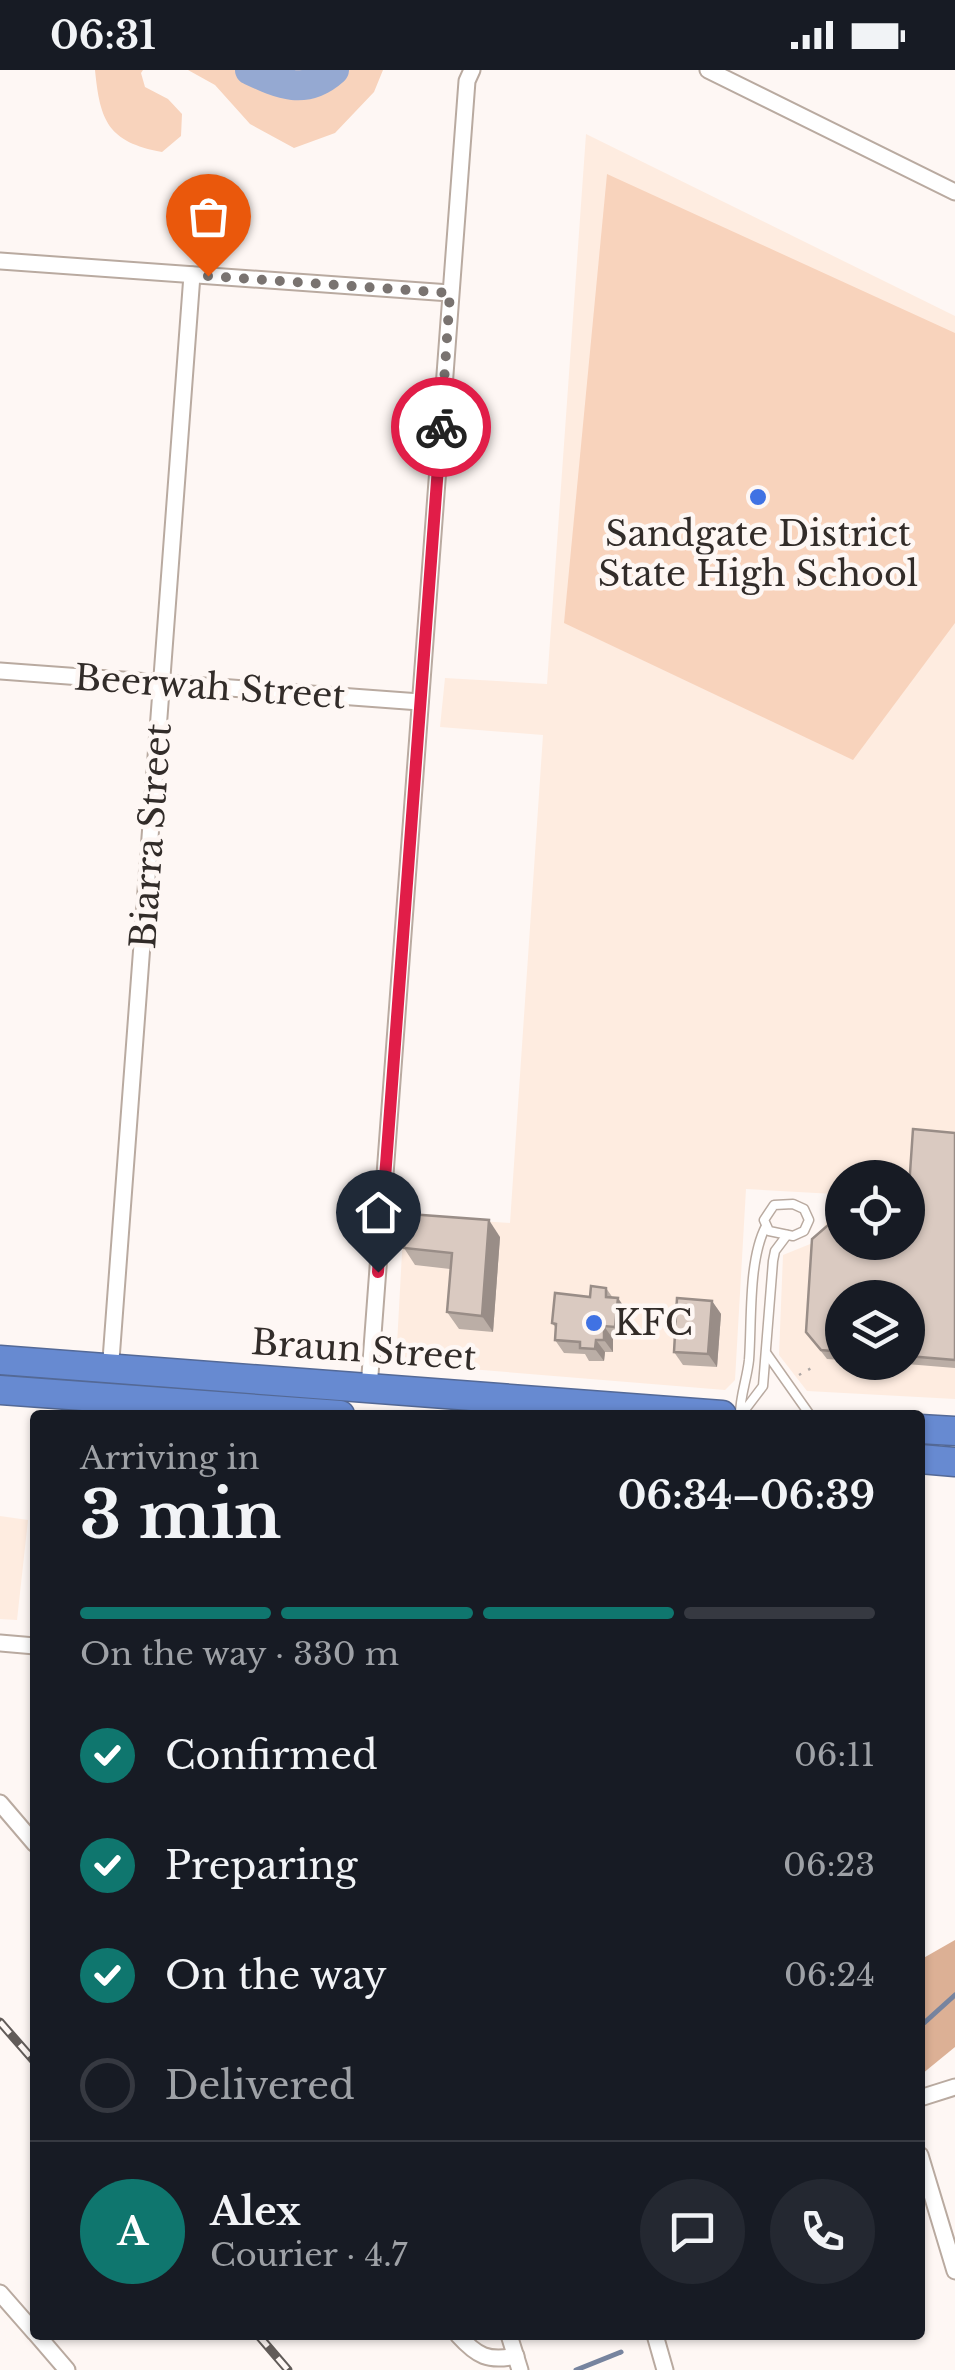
<!DOCTYPE html>
<meta charset="utf-8">
<style>
:root{--surface:#171b24;--page:#242831;--text:#f1f3f6;--muted:#9ea1a6;--line:#363941;--accent:#0f766e}
body{margin:0;font-family:"Libre Baskerville",serif;background:var(--page);color:var(--text);height:100vh;display:flex;flex-direction:column;font-size:38px;white-space:nowrap}
*{box-sizing:border-box;margin:0}
p{font-size:32px;color:var(--muted)}
.icon{flex:none;width:55px;height:55px;fill:none;stroke:currentColor;stroke-width:2;stroke-linecap:round;stroke-linejoin:round}
.map{position:relative;flex:1;overflow:hidden}
.drawer{position:absolute;left:30px;top:1340px;width:895px;height:930px;display:flex;flex-direction:column;background:var(--surface);border-radius:10px;box-shadow:0 2px 8px #0004}
.drawer>*{flex:none}
.tools{position:absolute;left:825px;top:1090px;display:grid;gap:20px}
.tools a{display:grid;place-items:center;width:100px;height:100px;border-radius:50%;background:var(--surface);box-shadow:0 2px 8px #0004;font-size:50px}
.pin{position:absolute;display:grid;place-items:center;width:85px;height:85px;color:#fff;margin:-102px -42px;border-radius:50% 50% 50% 0;rotate:-45deg;box-shadow:0 0 10px #0007}
.pin .icon{rotate:45deg}
.courier{position:absolute;display:grid;place-items:center;width:100px;height:100px;margin:-50px;border:8px solid #e11d48;border-radius:50%;background:#fff;color:#222;box-shadow:0 2px 12px #0007}
.headline em{font-style:normal;font-weight:700}
.headline div{display:flex;flex-direction:column-reverse}
.headline{display:flex;align-items:center;justify-content:space-between;height:170px;padding:0 50px}
h1{font-size:65px;font-weight:700;line-height:75px}
.bar{display:grid;grid-template-columns:repeat(4,1fr);gap:15px 10px;align-content:center;height:120px;padding:0 50px}
.bar i{height:12px;border-radius:8px;background:var(--line)}
.bar .selected{background:var(--accent)}
.bar p{grid-column:span 4}
.line{display:flex;align-items:center;gap:25px;padding:0 50px;border-top:2px solid var(--line)}
.line div{flex:1}
.round{display:grid;place-items:center;flex:none;width:105px;height:105px;border-radius:52px;background:var(--page)}
ol{padding:0 50px;list-style:none}
li{display:flex;align-items:center;gap:30px;height:110px}
li p{margin-inline-start:auto}
li .icon{padding:10px;border-radius:50%;background:var(--accent);color:#fff;stroke-width:4}
li:last-child{color:var(--muted)}
li i{width:55px;height:55px;border:5px solid var(--line);border-radius:50%}
.status{display:flex;justify-content:space-between;align-items:center;height:70px;padding:0 50px;background:var(--surface);direction:ltr}
.status svg{height:28px;fill:currentColor}
.map>svg:first-child{display:block}
</style>
<div class="status"><b>06:31</b><svg viewBox="0 0 49 12"><path d="M0 12V9h3v3zM5 12V6h3v6zM10 12V3h3v9zM15 12V0h3v12zM26 1h20v11H26zM47 4h2v5h-2z"/></svg></div>
<div class="map">
<svg width="955" height="2300" viewBox="0 0 955 2300">
<rect width="100%" height="100%" fill="#fef7f4"/>
<g fill="#feece0" fill-rule="evenodd">
<path d="M586 64 955 246V1329L807 1321 779 1285 783 1185 820 1170 834 1124 746 1119 735 1310 725 1320 396 1293 404 1146 510 1153 543 665 440 657 445 608 547 614ZM842 1108H908V1172H842ZM842 1228H908V1292H842Z"/>
<polygon points="0,1446 28,1450 17,1550 0,1549"/>
</g>
<g fill="#f8d3bc">
<path d="M95 0H143L141 3 145 17 168 29 182 44 181 66 162 82C108 72 100 51 95 0Z"/>
<polygon points="188,0 383,0 374,22 335,63 294,78 250,54 215,15"/>
<polygon points="607,104 955,263 955,553 853,690 564,553"/>
</g>
<polygon fill="#dcb095" points="955,1870 955,1977 922,2004 920,1890"/>
<g fill="none" stroke-linecap="round" stroke-linejoin="round">
<g stroke="#77849f" stroke-width="5">
<polyline points="924,1953 955,1925"/>
<polyline points="576,2300 621,2282"/>
</g>
<path stroke="#95a9d2" stroke-width="30" d="M250 0C280 14 305 26 334 0"/>
<defs>
<g id="lane">
<polygon points="774,1135 793,1134 804,1139 809,1150 804,1161 793,1166 769,1161 764,1150"/>
<polyline points="767,1284 810,1345"/>
<path d="M740 1345C740 1326 747 1309 749 1290 752 1251 748 1190 766 1156"/>
<polyline points="741,1345 763,1316 773,1191 775,1181 787,1165"/>
</g>
<g id="street">
<polyline points="708,0 955,122"/>
<polyline points="0,191 450,223"/>
<polyline points="0,601 420,632"/>
<polyline points="110,1303 192,205"/>
<polyline points="369,1318 467,11 472,0"/>
<polyline points="0,1573 35,1576"/>
<polyline points="0,1733 35,1774"/>
<polyline points="920,2028 955,2017"/>
<polyline points="920,2085 955,2201"/>
<polyline points="0,2223 35,2263"/>
<polyline points="37,2265 67,2300"/>
<path d="M458 2265C477 2286 488 2292 516 2286"/>
<polyline points="509,2265 520,2300"/>
<polyline points="655,2265 665,2300"/>
</g>
<g id="highway">
<polyline points="0,1290 722,1345"/>
<polyline points="0,1320 340,1345"/>
<polyline points="920,1359 955,1361"/>
<polyline points="920,1389 955,1392"/>
</g>
</defs>
<use href="#lane" stroke="#b9aaa0" stroke-width="11"/>
<use href="#street" stroke="#b9aaa0" stroke-width="19"/>
<use href="#highway" stroke="#546996" stroke-width="31"/>
<polyline stroke="#aea7a4" stroke-width="2.5" stroke-dasharray="2.5 8" stroke-linecap="butt" points="799,1305 815,1296"/>
<use href="#lane" stroke="#fff" stroke-width="8"/>
<use href="#street" stroke="#fff" stroke-width="15"/>
<use href="#highway" stroke="#678ad1" stroke-width="28"/>
<defs>
<g id="rail">
<polyline points="0,1952 35,1992"/>
<polyline points="258,2265 288,2300"/>
</g>
</defs>
<use href="#rail" stroke="#625c59" stroke-width="9"/>
<use href="#rail" stroke="#fef7f4" stroke-width="5" stroke-dasharray="15" stroke-linecap="butt"/>
</g>
<g fill="#bbaea6">
<polygon points="913,1059 955,1063 955,1298 882,1292 908,1292 908,1228 842,1228 842,1290 827,1289 806,1262 812,1169 842,1143 842,1172 908,1172 908,1132"/>
<polygon points="500,1167 493,1262 459,1259 447,1242 450,1199 415,1195 404,1178"/>
<polygon points="606,1218 613,1228 627,1241 624,1269 613,1269 613,1282 605,1282 604,1291 589,1291 585,1284 564,1283 555,1270 556,1258 552,1253"/>
<polygon points="712,1231 721,1244 717,1297 683,1295 674,1282"/>
</g>
<g fill="#998d87">
<polygon points="489,1150 500,1167 493,1262 482,1246"/>
<polygon points="618,1228 627,1241 624,1269 615,1257"/>
<polygon points="712,1231 721,1244 717,1297 708,1284"/>
<polygon points="604,1256 613,1269 613,1282 604,1270"/>
<polygon points="596,1270 605,1282 604,1291 595,1279"/>
</g>
<g fill="#dacac1" stroke="#998d87" stroke-width="2.5">
<polygon points="913,1059 955,1063 955,1290 908,1286 908,1228 842,1228 842,1282 821,1280 806,1262 812,1169 842,1143 842,1172 908,1172 908,1132"/>
<polygon points="409,1144 489,1150 482,1246 447,1242 452,1183 404,1178"/>
<polygon points="591,1216 606,1218 606,1227 618,1228 615,1257 604,1256 604,1270 596,1270 595,1279 580,1278 580,1272 555,1270 556,1254 552,1253 555,1223 590,1227"/>
<polygon points="677,1228 712,1231 708,1284 674,1282"/>
</g>
<g fill="none" stroke-linecap="round" stroke-linejoin="round">
<polyline stroke="#797370" stroke-width="10" stroke-dasharray="0 18" points="208,206 450,223 441,357"/>
<polyline stroke="#e11d48" stroke-width="12" points="378,1202 441,357"/>
</g>
<g fill="#4072e3" stroke="#fef7f4" stroke-width="4">
<circle cx="758" cy="427" r="10"/>
<circle cx="594" cy="1253" r="10"/>
</g>
<g text-anchor="middle" stroke-width="9" stroke-linejoin="round" paint-order="stroke">
<g font-size="35" fill="#322c29" stroke="#fef7f4">
<text x="758" y="476">Sandgate District<tspan x="758" dy="40">State High School</tspan></text>
<text x="614" y="1265" text-anchor="start">KFC</text>
</g>
<g font-size="35" fill="#322c29" stroke="#fef7f4">
<text transform="translate(210 617) rotate(4)" y="12">Beerwah Street</text>
<text transform="translate(151 766) rotate(-86)" y="12">Biarra Street</text>
<text transform="translate(364 1280) rotate(4)" y="12">Braun Street</text>
</g>
</g>
</svg>
<div class="tools">
<a><svg class="icon" aria-label="locate" viewBox="0 0 24 24"><circle cx="12" cy="12" r="6"/><path d="M12 2v4M12 18v4M2 12h4M18 12h4"/></svg></a>
<a><svg class="icon" aria-label="layers" viewBox="0 0 24 24"><path d="M12 4l9 5-9 5-9-5zM3 14l9 5 9-5"/></svg></a>
</div>
<div class="pin" style="left:208px;top:206px;background:#ea580c"><svg class="icon" aria-label="bag" viewBox="0 0 24 24"><path d="M5 8h14l-1 12H6zM9 8a3 3 0 0 1 6 0"/></svg></div>
<div class="pin" style="left:378px;top:1202px;background:#1f2937"><svg class="icon" aria-label="home" viewBox="0 0 24 24"><path d="M3 11l9-7 9 7M6 9v11h12V9"/></svg></div>
<div class="courier" style="left:441px;top:357px"><svg class="icon" aria-label="bike" viewBox="0 0 24 24"><circle cx="6" cy="16" r="4"/><circle cx="18" cy="16" r="4"/><path d="M6 16l4-8h5l3 8M10 8l3 8H6M13 5h3"/></svg></div>
<section class="drawer">
<div class="headline"><div><h1>3 min</h1><p>Arriving in</p></div><em>06:34–06:39</em></div>
<div class="bar"><i class="selected"></i><i class="selected"></i><i class="selected"></i><i></i><p>On the way · 330 m</p></div>
<ol>
<li><svg class="icon" aria-label="check" viewBox="0 0 24 24"><path d="M5 12l5 5 9-10"/></svg>Confirmed<p>06:11</p></li>
<li><svg class="icon" aria-label="check" viewBox="0 0 24 24"><path d="M5 12l5 5 9-10"/></svg>Preparing<p>06:23</p></li>
<li><svg class="icon" aria-label="check" viewBox="0 0 24 24"><path d="M5 12l5 5 9-10"/></svg>On the way<p>06:24</p></li>
<li><i></i>Delivered</li>
</ol>
<div class="line" style="height:180px"><b class="round" style="background:var(--accent);color:#fff">A</b><div><b>Alex</b><p>Courier · 4.7</p></div><a class="round"><svg class="icon" aria-label="chat" viewBox="0 0 24 24"><path d="M4 5h16v11H9l-5 4z"/></svg></a><a class="round"><svg class="icon" aria-label="phone" viewBox="0 0 24 24"><path d="M5 4h4l2 5-3 2q2 4 5 5l2-3 5 2v4C11 20 4 13 5 4z"/></svg></a></div>
</section>
</div>
